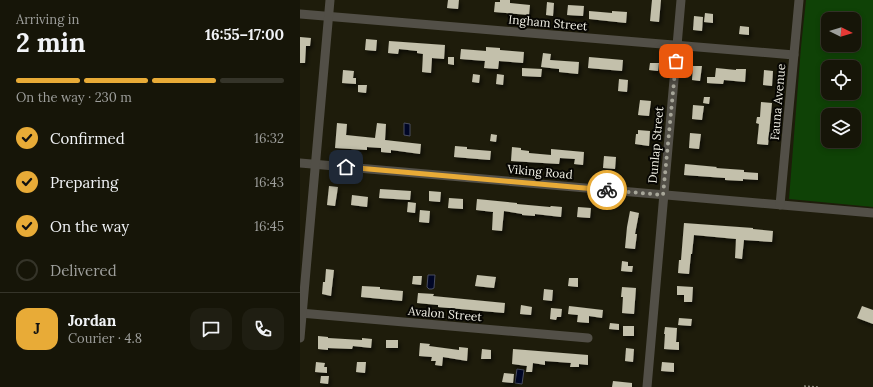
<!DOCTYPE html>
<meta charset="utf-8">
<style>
:root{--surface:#161508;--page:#1f1e12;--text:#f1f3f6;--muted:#9e9f9c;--line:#353429;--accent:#e8ab37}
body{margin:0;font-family:Lora,serif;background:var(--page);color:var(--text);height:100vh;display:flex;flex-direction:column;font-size:15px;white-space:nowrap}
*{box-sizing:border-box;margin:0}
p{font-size:13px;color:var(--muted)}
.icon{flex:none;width:22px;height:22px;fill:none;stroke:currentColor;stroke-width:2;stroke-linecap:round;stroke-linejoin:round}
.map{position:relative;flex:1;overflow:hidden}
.side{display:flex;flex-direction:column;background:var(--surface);width:300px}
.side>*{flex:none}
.needle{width:26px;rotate:95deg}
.fabs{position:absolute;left:521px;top:12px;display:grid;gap:8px}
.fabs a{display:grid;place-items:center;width:40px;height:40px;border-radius:8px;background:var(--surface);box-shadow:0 2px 6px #0003,0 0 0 1px var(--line);font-size:20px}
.pin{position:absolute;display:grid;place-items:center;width:34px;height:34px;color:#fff;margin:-17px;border-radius:8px;box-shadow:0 2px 6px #0006}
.courier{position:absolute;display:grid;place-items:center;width:40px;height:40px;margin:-20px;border:3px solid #e8ab37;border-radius:50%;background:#fff;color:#222;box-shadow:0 1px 5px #0007}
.overview em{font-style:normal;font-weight:700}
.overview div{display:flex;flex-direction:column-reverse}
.overview{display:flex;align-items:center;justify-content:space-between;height:68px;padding:0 16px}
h1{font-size:26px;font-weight:700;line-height:30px}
.bar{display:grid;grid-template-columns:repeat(4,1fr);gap:6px 4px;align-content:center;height:48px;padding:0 16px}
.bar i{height:5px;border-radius:3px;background:var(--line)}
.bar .on{background:var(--accent)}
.bar p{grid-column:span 4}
.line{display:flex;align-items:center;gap:10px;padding:0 16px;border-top:1px solid var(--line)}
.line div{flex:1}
.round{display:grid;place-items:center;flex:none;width:42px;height:42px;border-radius:12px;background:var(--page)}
ol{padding:0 16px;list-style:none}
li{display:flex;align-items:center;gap:12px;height:44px}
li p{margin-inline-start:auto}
li .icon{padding:4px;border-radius:50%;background:var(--accent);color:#111;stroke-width:4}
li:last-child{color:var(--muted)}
li i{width:22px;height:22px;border:2px solid var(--line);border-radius:50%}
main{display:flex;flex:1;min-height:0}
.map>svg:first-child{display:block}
</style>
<main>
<section class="side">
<div class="overview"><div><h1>2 min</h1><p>Arriving in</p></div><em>16:55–17:00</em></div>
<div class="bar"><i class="on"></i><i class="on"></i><i class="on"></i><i></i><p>On the way · 230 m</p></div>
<ol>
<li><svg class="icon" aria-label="check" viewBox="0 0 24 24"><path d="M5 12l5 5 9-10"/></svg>Confirmed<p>16:32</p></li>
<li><svg class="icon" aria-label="check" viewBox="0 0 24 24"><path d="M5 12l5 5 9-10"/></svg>Preparing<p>16:43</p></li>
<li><svg class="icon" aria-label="check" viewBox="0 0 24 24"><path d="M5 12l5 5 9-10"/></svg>On the way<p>16:45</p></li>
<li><i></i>Delivered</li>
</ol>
<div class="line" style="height:72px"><b class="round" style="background:var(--accent);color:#111">J</b><div><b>Jordan</b><p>Courier · 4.8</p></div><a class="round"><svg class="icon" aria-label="chat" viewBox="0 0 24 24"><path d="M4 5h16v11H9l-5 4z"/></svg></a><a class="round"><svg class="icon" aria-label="phone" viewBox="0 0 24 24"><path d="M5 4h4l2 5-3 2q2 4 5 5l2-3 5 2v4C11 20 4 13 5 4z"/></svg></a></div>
</section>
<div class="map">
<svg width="573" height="387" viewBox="0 0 573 387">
<defs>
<filter id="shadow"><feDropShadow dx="2" dy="3" stdDeviation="2" flood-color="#0009"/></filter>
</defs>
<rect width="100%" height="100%" fill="#1e1c0b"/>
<path fill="#0f4206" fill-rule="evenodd" d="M506 0H573V207L489 199 501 47ZM528 19H554V45H528ZM528 67H554V93H528ZM528 115H554V141H528Z"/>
<g fill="#000626" stroke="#484c5f">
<polygon points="104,123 110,124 110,136 104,135"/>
<polygon points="128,275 135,275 134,288 132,289 129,289 127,287"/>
<polygon points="217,369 224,370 222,384 215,383"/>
</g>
<g fill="#c3c0ab" filter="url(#shadow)">
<polygon points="148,0 159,0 158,9 147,8"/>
<polygon points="200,0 210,0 210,3 230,5 229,15 194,12 195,2 200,2"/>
<polygon points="352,0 361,0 359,22 350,21"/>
<polygon points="247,2 254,3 253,16 246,15"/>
<polygon points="268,5 284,6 283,16 267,15"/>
<polygon points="289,11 312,13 312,11 327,12 326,23 289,19"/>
<polygon points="405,13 413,14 413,23 404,22"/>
<polygon points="394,16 403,17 402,31 393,30"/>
<polygon points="440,26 449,27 449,35 439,34"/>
<polygon points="0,37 11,38 10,46 6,46 5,63 0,63"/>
<polygon points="66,39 77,40 76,51 65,50"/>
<polygon points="89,41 145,45 144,59 132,58 131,73 122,72 123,54 117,53 117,51 99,49 98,54 88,53"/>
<polygon points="186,47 200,48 200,50 224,52 223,63 199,61 198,69 184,68 185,61 160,59 161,49 186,51"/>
<polygon points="243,53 251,54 250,60 279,62 278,74 259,72 259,69 241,67"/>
<polygon points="148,57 154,57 154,65 148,64"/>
<polygon points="289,57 323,60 322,71 288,68"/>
<polygon points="350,63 359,63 358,71 349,70"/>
<polygon points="393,66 402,66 400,81 392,80"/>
<polygon points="222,68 242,69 241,77 222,76"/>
<polygon points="416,68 436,70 436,69 446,69 445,82 424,80 423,84 407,83 407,77 415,77"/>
<polygon points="43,70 54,71 53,78 56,78 56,84 42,83"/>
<polygon points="464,70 473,71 472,86 463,85"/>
<polygon points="173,74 180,75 179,83 172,82"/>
<polygon points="197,74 204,75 203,85 196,84"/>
<polygon points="319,79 328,80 327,92 318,91"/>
<polygon points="58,85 67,85 66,93 58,92"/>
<polygon points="404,97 410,97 409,104 403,103"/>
<polygon points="340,100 351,101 349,116 338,115"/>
<polygon points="461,102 472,103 468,145 457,144 459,124 456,123 457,117 460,117"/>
<polygon points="393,105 404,106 402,120 392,119"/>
<polygon points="37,123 47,124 46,135 75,138 77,123 86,124 85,140 121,144 120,154 91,150 91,153 81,152 81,148 67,147 67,150 35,148"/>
<polygon points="338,130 350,131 349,146 335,144 336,134 338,134"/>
<polygon points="390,133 401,134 399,149 389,148"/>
<polygon points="191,134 197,135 196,142 190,141"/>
<polygon points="155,146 167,147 167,149 191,151 190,160 154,157"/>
<polygon points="212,147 221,148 221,150 229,151 229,153 251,155 251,149 284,152 283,165 274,164 275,159 260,158 259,164 211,161"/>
<polygon points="304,156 316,157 315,169 303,168"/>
<polygon points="385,164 417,167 416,168 444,170 444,172 458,173 458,180 443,179 443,181 425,180 425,178 384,175"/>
<polygon points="29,186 38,187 35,206 27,205"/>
<polygon points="80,189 111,191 110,200 79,198"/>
<polygon points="129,191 141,192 140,202 129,201"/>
<polygon points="52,195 68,197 67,207 51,205"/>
<polygon points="149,198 163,199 163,209 148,208"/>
<polygon points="177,199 217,203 217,204 250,207 251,206 262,207 261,217 235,214 235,216 222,215 222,214 204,211 202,231 192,230 193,212 176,210"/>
<polygon points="108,202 116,203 115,213 107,212"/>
<polygon points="278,207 291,208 290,218 277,217"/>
<polygon points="120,210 130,211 129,223 119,222"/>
<polygon points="330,211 339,213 335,234 337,234 335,249 325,248 327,227"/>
<polygon points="384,223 453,228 453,229 473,231 472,242 444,240 442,259 435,258 436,239 394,235 392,254 391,254 389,274 378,273 379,260 381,260"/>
<polygon points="322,261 328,262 328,266 333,266 332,272 321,271"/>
<polygon points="26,269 34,270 31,296 22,294 23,282 25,282"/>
<polygon points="177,275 196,277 194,288 175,286"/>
<polygon points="113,276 122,276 121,285 112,284"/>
<polygon points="269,278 278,278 278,287 268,286"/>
<polygon points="62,286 80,287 80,289 103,291 102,301 61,297"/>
<polygon points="377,286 393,287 392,302 384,302 384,295 377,295"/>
<polygon points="322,287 336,288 334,314 322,313 323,297 321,297"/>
<polygon points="244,289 253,290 252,301 243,300"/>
<polygon points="118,293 134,294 133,296 205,303 204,313 138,307 138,305 117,303"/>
<polygon points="221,305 232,307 231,315 220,314"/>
<polygon points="269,306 303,310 302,318 289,316 289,323 277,322 278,315 268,314"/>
<polygon points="562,306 573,310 573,324 557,318"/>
<polygon points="251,308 262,309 261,317 257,317 256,320 250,319"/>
<polygon points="379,318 392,319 391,326 378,325"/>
<polygon points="310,323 319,324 319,330 309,329"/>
<rect x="323" y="326" width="11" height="10"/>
<polygon points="365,327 377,328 376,342 379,342 379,350 364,349 365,334 364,334"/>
<polygon points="18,336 28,337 28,338 62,340 62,338 72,339 71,348 53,346 52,349 28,348 28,350 18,349"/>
<rect x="86" y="340" width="12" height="8"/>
<polygon points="120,343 130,344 129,346 159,350 159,347 168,348 167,361 143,357 142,366 135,365 136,361 131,361 132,357 119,356"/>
<polygon points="326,348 334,349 333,362 325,361"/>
<polygon points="182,349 191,350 191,359 181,359"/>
<polygon points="213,349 288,355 288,365 279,364 279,367 270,367 271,363 245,361 245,365 233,363 232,372 226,372 227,366 212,364"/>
<polygon points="16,362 25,363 24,367 27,367 27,373 15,372"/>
<polygon points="57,362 66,362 65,373 56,372"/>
<polygon points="362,362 374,363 374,372 361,371"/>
<polygon points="204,373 214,374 213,383 202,382"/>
<polygon points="21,376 29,376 28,384 20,383"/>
<polygon points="313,381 332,383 332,387 312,387"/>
</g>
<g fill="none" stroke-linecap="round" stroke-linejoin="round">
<polyline stroke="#8a887a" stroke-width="1.5" stroke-dasharray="2 2" stroke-linecap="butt" points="504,386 519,387"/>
<g stroke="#524f47" stroke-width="9">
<polyline points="0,14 494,55"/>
<polyline points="0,163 573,213"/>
<polyline points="480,205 499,0"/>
<polyline points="0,313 288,338"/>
<polyline points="0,338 30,0"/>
<polyline points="347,387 381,0"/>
</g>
</g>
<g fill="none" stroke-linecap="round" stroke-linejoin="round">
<polyline stroke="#a7a699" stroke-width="4" stroke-dasharray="0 7.2" points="307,190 363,195 376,61"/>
<polyline stroke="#e8ab37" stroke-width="5" points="46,167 307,190"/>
</g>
<g text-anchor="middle" stroke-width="4" stroke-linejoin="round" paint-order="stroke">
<g font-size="12" fill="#f1f0e5" stroke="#070602">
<text transform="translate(248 23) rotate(5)" y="4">Ingham Street</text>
<text transform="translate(478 102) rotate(-85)" y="4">Fauna Avenue</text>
<text transform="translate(356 145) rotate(-85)" y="4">Dunlap Street</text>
<text transform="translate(240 172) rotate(5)" y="4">Viking Road</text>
<text transform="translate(145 314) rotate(5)" y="4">Avalon Street</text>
</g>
</g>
</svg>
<div class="fabs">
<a><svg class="needle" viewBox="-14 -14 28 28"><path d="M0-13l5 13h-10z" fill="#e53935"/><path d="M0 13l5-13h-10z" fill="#9e9f9c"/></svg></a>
<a><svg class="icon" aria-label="locate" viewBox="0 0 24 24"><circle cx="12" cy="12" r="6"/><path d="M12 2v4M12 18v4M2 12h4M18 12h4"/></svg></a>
<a><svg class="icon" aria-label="layers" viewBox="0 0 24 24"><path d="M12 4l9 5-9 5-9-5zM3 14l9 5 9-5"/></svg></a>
</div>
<div class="pin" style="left:376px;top:61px;background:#ea580c"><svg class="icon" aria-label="bag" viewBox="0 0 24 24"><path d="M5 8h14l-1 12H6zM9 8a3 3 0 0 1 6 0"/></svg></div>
<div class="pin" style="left:46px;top:167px;background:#1f2937"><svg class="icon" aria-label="home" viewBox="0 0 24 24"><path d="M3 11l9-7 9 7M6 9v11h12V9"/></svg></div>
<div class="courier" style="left:307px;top:190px"><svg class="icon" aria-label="bike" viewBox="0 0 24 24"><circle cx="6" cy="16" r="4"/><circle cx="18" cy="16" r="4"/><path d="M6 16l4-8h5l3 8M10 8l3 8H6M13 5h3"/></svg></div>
</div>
</main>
